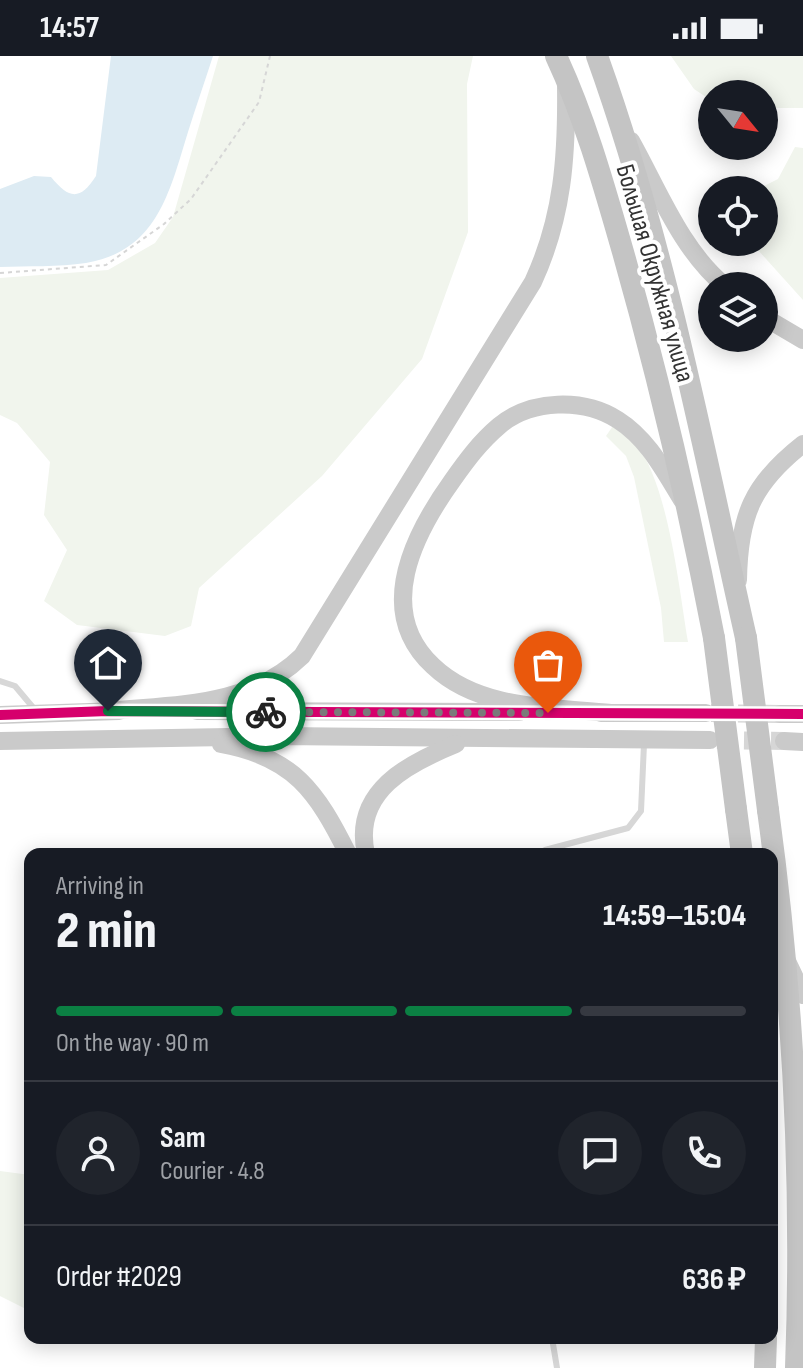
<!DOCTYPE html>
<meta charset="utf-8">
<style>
:root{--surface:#171b24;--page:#20242c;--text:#f1f3f6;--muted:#9ea1a6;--line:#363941;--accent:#0b8043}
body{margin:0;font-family:"Sofia Sans Condensed",sans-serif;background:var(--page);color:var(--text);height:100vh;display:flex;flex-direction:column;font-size:30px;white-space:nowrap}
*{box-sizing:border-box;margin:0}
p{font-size:26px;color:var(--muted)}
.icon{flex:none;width:44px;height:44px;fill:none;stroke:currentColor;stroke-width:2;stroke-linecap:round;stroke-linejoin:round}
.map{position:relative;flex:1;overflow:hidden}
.drawer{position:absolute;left:24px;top:792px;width:754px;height:496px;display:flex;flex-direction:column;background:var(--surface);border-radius:16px;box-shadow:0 4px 20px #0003}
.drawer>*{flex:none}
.needle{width:52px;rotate:120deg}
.fabs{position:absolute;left:698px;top:24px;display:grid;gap:16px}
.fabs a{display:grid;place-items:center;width:80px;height:80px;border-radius:50%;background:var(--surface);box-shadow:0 4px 20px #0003;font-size:40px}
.pin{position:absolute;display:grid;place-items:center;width:68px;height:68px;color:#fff;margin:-82px -34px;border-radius:50% 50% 50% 0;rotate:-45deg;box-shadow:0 0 8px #0007}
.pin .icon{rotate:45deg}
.courier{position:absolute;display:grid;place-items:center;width:80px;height:80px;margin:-40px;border:6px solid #0b8043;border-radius:50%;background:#fff;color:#222;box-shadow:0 2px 10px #0007}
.overview em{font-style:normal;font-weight:800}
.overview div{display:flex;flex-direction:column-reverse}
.overview{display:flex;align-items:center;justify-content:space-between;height:136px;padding:0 32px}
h1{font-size:52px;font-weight:800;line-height:60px}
.bar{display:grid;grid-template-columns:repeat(4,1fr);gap:12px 8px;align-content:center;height:96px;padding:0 32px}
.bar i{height:10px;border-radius:6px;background:var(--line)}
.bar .selected{background:var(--accent)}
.bar p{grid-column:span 4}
.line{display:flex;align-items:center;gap:20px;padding:0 32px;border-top:2px solid var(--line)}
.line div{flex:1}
.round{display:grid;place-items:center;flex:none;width:84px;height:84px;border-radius:42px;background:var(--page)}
.status{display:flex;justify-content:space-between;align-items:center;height:56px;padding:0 40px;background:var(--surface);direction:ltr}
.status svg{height:22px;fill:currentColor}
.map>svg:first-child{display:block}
</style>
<div class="status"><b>14:57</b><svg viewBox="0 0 49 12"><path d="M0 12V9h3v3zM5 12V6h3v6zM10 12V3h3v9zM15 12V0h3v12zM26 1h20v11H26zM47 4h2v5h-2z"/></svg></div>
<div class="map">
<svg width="803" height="1312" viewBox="0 0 803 1312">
<rect width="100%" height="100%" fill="#fff"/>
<g fill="#f1f5ed">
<polygon points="219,0 473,0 467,28 468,176 422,303 322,420 199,532 191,570 165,580 77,569 44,545 67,494 44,459 50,406 17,367 0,359 0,222 108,214 155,187 173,161"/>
<polygon points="671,0 803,0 803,52 764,52 764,38 712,38 712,45 694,33"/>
<polygon points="795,91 803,92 803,244 757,193 733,186 764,186 764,134 756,134 778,123"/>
<path d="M615 367C622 374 631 381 637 389 669 432 679 533 688 586H664L661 552 634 421 626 400 606 380Z"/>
<polygon points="0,1115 30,1119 30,1255 0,1240"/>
</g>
<path fill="#ddebf3" d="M111 0H213C205 25 196 50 188 76 170 134 158 195 86 207 58 211 28 210 0 211V133L34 120 51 121C69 143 80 145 96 120Z"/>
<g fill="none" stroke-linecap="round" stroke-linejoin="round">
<g stroke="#d6d6d6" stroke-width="18" stroke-dasharray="18 9" stroke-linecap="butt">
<polyline points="711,657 780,658"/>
<polyline points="717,684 784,685"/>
</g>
<polyline stroke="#d6d6d6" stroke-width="2" stroke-dasharray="4 4" stroke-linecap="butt" points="0,217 106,209 164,168 191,143 259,46 270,0"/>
<g stroke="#d7d7d7" stroke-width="6">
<polyline points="0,625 15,630 36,655"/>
<polyline points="545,794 628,772 641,755 644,688"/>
<polyline points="552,1282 557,1312"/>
</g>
<g stroke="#cacaca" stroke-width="18">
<path d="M631 85C658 133 681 194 725 230"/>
<polyline points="764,261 803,284"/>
<path d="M738 524C739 460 752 428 803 388"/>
<path d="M108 655C176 648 250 651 302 600L533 226C563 161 567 100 566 29"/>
<polyline points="197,655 519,656"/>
<polyline points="601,657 706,657"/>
<path d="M611 657C552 651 479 654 433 610 374 555 414 478 452 425 466 405 480 386 499 370 531 343 584 342 618 364 648 383 664 415 682 444"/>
<polyline points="780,658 803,658"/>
<polyline points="0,659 119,655"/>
<polyline points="0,685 279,680 710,684"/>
<polyline points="784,685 803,686"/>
<path d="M221 688C294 701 317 736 348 798"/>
<path d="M366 798C352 735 409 707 456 688"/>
<polyline points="787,905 803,939"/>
</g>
<g stroke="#c4c4c4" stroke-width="22">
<path d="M556 0C585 62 604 130 623 196 659 323 689 452 714 582"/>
<path d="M597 0C665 189 702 387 746 582"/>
<polyline points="736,753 742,798"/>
<path d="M768 754C793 938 803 1126 796 1312"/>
<polyline points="765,1312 766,1282"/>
</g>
<g stroke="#c4c4c4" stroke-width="22">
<polyline points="714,582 736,753"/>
<polyline points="746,582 768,754"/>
</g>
<defs>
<polyline id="cycleway" points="0,659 108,655 803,658"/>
</defs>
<use href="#cycleway" stroke="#fff" stroke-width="15"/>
<use href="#cycleway" stroke="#d6006c" stroke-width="10"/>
</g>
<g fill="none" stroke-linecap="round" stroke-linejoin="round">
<polyline stroke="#7a7a7a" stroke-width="8" stroke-dasharray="0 14.4" points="266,656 548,657"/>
<polyline stroke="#0b8043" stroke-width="10" points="108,655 266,656"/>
</g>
<g text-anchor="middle" stroke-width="8" stroke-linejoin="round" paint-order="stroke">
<g font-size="26" fill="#333" stroke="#fff">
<text transform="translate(656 217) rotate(74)" y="9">Большая Окружная улица</text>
</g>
</g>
</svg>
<div class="fabs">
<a><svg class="needle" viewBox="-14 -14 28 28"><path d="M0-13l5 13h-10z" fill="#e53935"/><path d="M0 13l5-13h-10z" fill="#9ea1a6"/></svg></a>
<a><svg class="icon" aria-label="locate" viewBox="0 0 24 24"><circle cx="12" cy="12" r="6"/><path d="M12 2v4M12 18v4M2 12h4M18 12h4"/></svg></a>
<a><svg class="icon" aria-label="layers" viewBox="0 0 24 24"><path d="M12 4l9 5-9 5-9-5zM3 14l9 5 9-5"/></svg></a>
</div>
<div class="pin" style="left:548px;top:657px;background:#ea580c"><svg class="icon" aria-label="bag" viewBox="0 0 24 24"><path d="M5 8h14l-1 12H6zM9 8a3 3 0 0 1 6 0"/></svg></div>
<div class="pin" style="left:108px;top:655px;background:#1f2937"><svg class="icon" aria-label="home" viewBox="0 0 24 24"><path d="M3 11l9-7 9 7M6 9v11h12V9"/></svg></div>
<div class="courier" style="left:266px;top:656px"><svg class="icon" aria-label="bike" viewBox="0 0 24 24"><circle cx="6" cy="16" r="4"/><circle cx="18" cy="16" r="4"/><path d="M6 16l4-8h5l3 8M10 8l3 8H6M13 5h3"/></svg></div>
<section class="drawer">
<div class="overview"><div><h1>2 min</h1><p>Arriving in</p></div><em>14:59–15:04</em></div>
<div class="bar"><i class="selected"></i><i class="selected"></i><i class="selected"></i><i></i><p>On the way · 90 m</p></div>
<div class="line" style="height:144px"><a class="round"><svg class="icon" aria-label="person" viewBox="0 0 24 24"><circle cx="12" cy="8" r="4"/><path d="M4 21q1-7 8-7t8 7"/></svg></a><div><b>Sam</b><p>Courier · 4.8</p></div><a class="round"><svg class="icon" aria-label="chat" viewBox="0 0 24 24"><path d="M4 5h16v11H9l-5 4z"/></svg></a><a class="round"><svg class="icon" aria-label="phone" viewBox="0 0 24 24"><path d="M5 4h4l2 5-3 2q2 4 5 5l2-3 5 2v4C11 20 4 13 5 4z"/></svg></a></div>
<div class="line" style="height:104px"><div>Order #2029</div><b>636 ₽</b></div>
</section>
</div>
